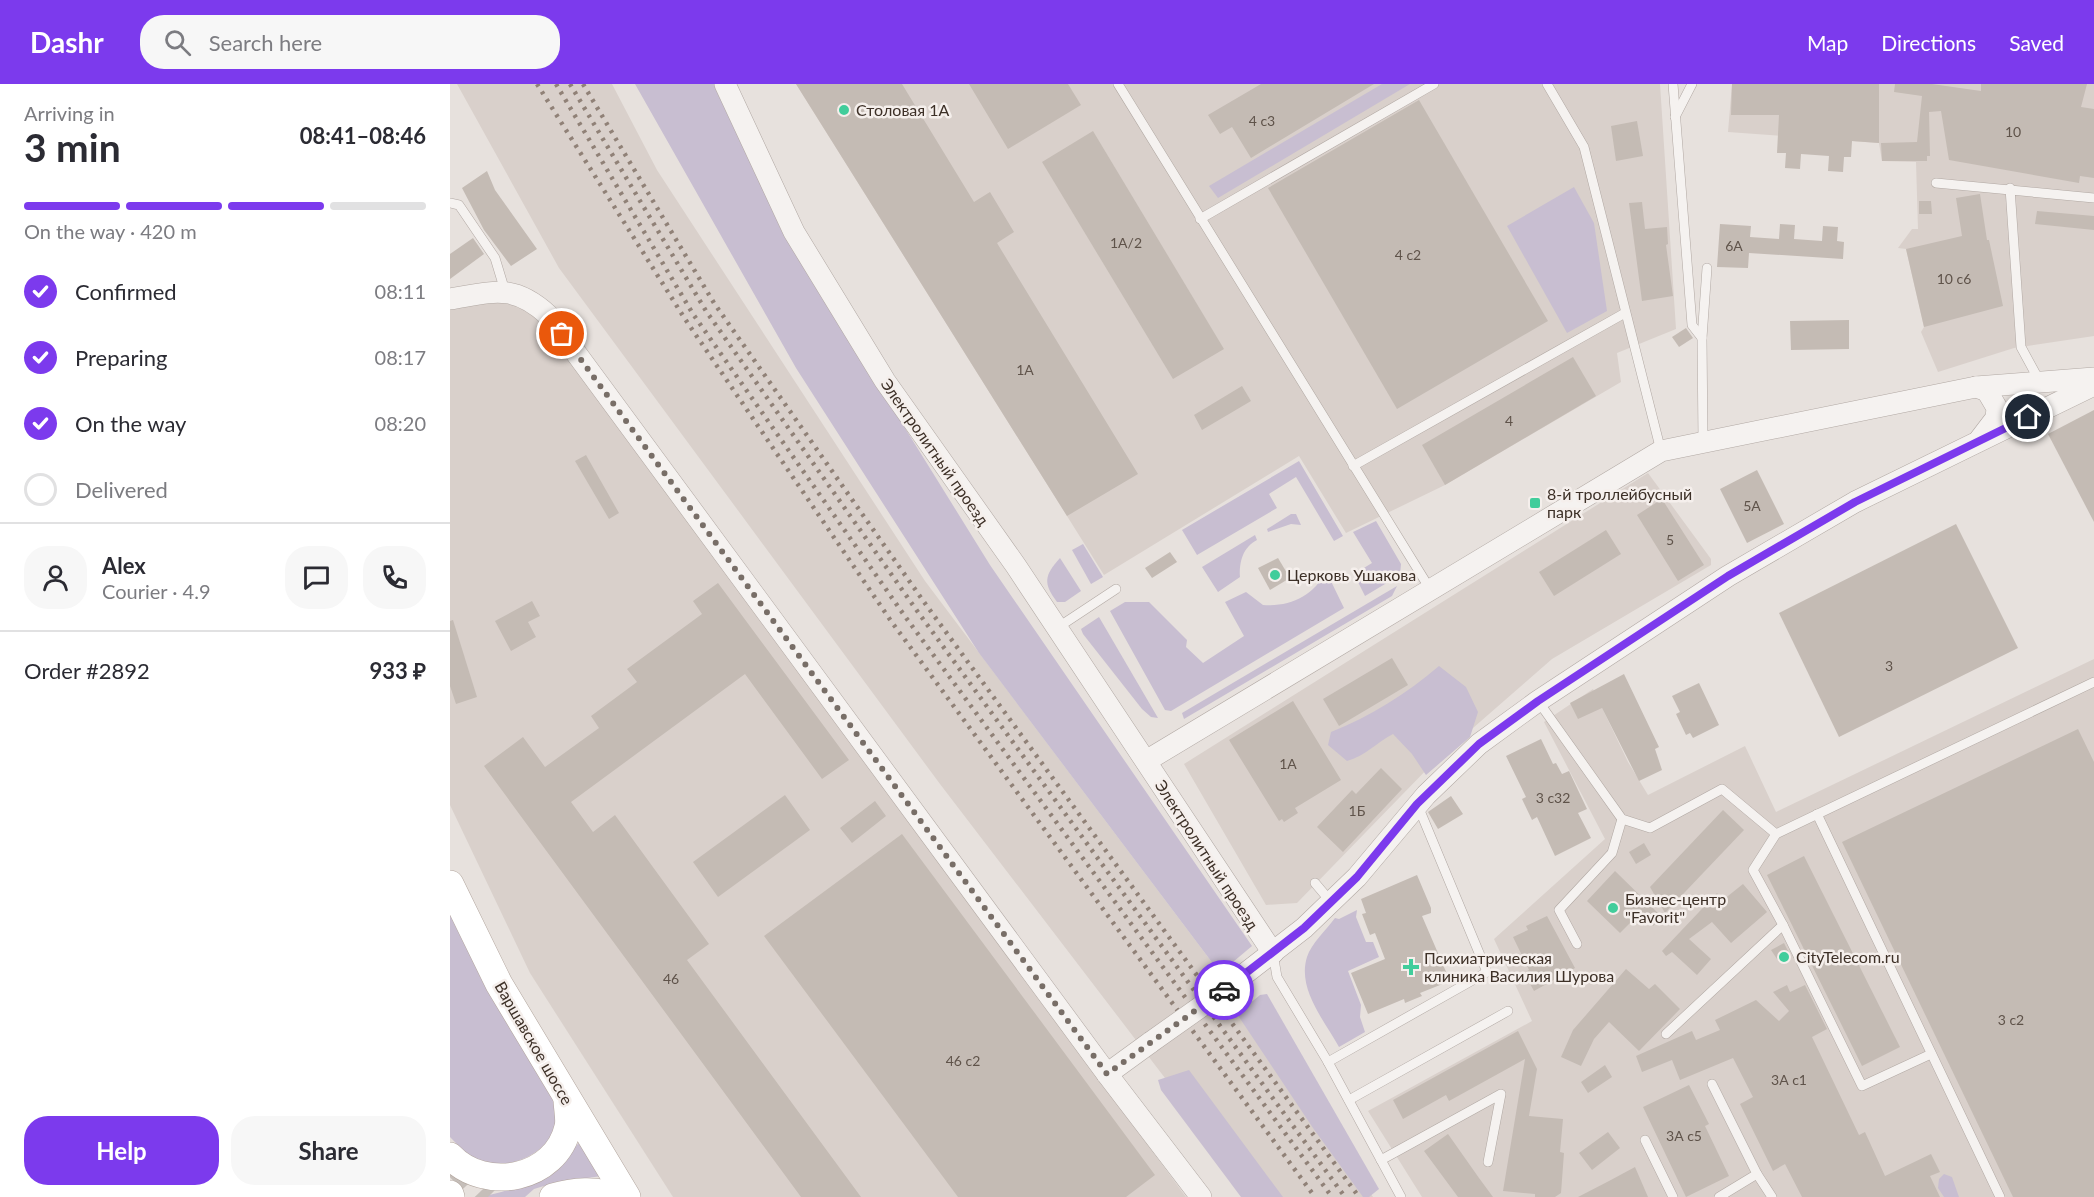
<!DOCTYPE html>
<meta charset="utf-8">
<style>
:root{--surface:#fff;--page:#f7f7f7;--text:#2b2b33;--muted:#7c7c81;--line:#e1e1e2;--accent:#7c3aed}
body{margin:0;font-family:Lato,sans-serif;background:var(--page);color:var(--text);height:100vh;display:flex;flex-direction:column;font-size:22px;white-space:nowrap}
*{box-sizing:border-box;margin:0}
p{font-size:20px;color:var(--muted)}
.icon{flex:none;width:33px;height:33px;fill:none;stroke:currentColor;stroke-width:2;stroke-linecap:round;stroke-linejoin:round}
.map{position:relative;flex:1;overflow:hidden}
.sheet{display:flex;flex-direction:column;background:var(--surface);width:450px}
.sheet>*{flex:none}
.pin{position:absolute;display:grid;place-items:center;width:51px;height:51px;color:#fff;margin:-26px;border:3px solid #fff;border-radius:50%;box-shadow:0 2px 6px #0007}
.courier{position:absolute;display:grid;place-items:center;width:60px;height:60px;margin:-30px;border:4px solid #7c3aed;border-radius:50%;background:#fff;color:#222;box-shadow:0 2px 8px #0007}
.head em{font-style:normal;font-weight:700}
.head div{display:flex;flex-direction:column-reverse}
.head{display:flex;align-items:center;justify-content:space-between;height:102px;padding:0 24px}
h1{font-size:39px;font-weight:700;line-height:45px}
.bar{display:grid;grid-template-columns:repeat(4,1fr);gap:9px 6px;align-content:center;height:72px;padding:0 24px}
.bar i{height:8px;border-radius:4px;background:var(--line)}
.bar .selected{background:var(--accent)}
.bar p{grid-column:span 4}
.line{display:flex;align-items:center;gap:15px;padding:0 24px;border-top:2px solid var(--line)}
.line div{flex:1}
.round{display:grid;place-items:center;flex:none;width:63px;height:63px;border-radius:24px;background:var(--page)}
ol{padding:0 24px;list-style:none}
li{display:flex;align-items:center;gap:18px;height:66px}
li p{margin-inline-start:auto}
li .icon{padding:6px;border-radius:50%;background:var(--accent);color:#fff;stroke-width:4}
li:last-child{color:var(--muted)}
li i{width:33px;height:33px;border:3px solid var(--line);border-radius:50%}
.button{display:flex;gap:12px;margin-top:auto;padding:12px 24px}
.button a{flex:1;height:69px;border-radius:24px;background:var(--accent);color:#fff;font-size:24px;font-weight:700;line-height:69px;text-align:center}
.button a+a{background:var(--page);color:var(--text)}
header{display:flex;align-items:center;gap:36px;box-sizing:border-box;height:84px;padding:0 30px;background:var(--accent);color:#fff}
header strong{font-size:28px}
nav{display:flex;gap:33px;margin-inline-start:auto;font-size:21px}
.search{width:420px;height:54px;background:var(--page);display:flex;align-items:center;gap:15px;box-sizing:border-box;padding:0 21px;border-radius:24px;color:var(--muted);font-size:22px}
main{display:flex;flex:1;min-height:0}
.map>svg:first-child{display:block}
</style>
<header>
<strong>Dashr</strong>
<div class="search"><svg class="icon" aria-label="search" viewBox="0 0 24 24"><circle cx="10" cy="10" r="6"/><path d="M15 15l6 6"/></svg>Search here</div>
<nav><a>Map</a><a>Directions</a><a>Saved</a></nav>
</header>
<main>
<section class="sheet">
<div class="head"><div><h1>3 min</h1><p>Arriving in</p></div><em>08:41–08:46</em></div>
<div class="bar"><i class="selected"></i><i class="selected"></i><i class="selected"></i><i></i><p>On the way · 420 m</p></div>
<ol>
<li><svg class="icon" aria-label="check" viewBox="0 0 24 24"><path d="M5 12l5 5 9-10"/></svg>Confirmed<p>08:11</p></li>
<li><svg class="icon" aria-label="check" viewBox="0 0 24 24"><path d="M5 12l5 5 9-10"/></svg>Preparing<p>08:17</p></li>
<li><svg class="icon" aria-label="check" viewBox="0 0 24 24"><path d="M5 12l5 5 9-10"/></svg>On the way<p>08:20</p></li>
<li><i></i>Delivered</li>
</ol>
<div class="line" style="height:108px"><a class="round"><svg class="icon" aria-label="person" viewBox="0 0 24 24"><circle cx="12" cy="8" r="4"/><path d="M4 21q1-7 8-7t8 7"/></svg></a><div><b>Alex</b><p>Courier · 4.9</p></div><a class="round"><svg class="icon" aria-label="chat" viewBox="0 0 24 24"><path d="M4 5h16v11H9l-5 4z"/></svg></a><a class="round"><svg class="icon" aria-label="phone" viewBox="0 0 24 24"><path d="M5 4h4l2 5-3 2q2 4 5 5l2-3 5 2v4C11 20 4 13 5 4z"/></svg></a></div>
<div class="line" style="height:78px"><div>Order #2892</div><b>933 ₽</b></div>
<div class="button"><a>Help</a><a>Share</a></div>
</section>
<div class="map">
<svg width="1644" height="1113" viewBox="0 0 1644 1113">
<rect width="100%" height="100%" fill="#e7e1dd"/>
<g fill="#d9d0cb">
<polygon points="7,0 162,0 207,86 475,497 770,889 923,1113 806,1113 490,700 109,184"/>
<polygon points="346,0 1210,0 1226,245 1167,269 1171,298 995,401 896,449 849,372 654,491"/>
<polygon points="1282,0 1644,0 1644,252 1564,264 1488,288 1471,248 1474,243 1456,165 1448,164 1462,145 1468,145 1466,78 1432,77 1429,59 1278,48"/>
<polygon points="52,214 72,220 90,237 736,1113 223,1113 80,889 0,721 0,221"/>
<polygon points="1198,389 1261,475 1261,481 1102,575 984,678 847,819 816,821 734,680"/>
<polygon points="1644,575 1644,1113 972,1113 918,1027 1082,937 1044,855 1155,755 1094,638 1143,605 1178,678 1198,711 1295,662 1326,728"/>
</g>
<g fill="#c8bed1">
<polygon points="185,0 266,0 337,154 540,481 802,862 770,889 529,569 346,284"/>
<polygon points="932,0 960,0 768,114 759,102"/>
<polygon points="1124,103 1144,139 1157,227 1117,249 1057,142"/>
<polygon points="849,377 893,452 884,457 846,393 819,410 827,424 747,471 732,446"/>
<polygon points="841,430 846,430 851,441 841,440 818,448 817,445"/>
<polygon points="926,437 951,480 950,491 915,512 904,490 922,479 903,448"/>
<path d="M805 451 807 456C793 463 789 478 790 493L768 508 752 483Z"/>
<polygon points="633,460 653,493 641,500 622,466"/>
<path d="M610 474 631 507 615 518H607C593 499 594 492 610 474Z"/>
<path d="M876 487 894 524 721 627 715 626 660 527 675 518H699L737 556 736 563 753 579 794 552 775 518 796 508 813 521C840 523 864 512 876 487Z"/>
<polygon points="947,502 942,512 734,635 732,629"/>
<polygon points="649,533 708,634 701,633 692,625 633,550 631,545"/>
<path d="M989 582 1016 603 1028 628 1020 653 976 691 962 670 943 650C926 659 915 672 897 677L878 661 881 648C921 632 956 610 989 582Z"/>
<path d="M0 807 106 1014C107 1026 109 1039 103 1050 88 1075 51 1088 25 1075 16 1071 7 1060 0 1053Z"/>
<path d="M907 826 906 833 916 858H923L929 873 898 887 911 921 910 933 915 948 889 963C874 936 847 905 857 873 861 860 877 845 885 834L889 835Z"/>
<polygon points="817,910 929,1105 919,1113 913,1113 863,1044 787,930 810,911"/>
<polygon points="739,986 833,1113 791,1113 711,1006 708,996"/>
<path d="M130 1058 152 1092 107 1098 84 1105 75 1113H24C66 1110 101 1087 130 1058Z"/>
<polygon points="1494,1090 1502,1093 1509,1113 1494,1113 1488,1104 1489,1095"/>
</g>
<g fill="#c4bbb4">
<polygon points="346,0 452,0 524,118 540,108 564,148 547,159 688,390 617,432"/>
<polygon points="519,0 618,0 631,21 558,65"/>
<polygon points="811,0 924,0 801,74 782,43 770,50 758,31"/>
<polygon points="1282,0 1429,0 1429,59 1402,57 1401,73 1394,73 1393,88 1378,87 1379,72 1351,70 1350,85 1335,84 1336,69 1327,69 1329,31 1281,31"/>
<polygon points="1445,0 1482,0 1531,7 1531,0 1637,0 1631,23 1644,25 1644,94 1630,92 1629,99 1499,76 1491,27 1479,28 1480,72 1477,72 1477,77 1432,77 1431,59 1467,58 1472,12 1444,8"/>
<polygon points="969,16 1098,237 947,325 818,104"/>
<polygon points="1187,37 1193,72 1166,77 1161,42"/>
<polygon points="643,47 774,265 723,295 592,78"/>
<polygon points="37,87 45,106 87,165 61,182 34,146 12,104"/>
<polygon points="1530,110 1537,156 1539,156 1553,222 1474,243 1456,165 1512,152 1506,114"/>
<polygon points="1469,117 1481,117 1482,130 1469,130"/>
<polygon points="1192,118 1195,145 1217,143 1218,160 1216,161 1223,212 1192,217 1179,119"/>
<polygon points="1587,127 1644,132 1644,146 1585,140"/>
<polygon points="1270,140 1301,142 1300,153 1329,155 1330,140 1345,141 1344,155 1372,157 1373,142 1388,143 1387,157 1394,158 1393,175 1299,169 1298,184 1267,183"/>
<polygon points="23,154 34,170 0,195 0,170"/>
<polygon points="1399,236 1399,265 1341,266 1340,237"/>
<polygon points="1236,244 1243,254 1229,263 1222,253"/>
<polygon points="1123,273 1146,312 995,401 972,361"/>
<polygon points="792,302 801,317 752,346 744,331"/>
<polygon points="1644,326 1644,438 1598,350"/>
<polygon points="136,371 169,429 159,435 125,377"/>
<polygon points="1307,386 1334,440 1297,459 1270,405"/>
<polygon points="1212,415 1254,481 1228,497 1187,431"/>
<polygon points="1506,440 1568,564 1389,653 1329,529"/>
<polygon points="1156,446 1171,470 1104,512 1089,488"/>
<polygon points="720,468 727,478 702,494 695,484"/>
<polygon points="828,474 840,494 820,506 808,484"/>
<polygon points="268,499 399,676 372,695 295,590 121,718 143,748 165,731 259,860 237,876 411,1113 351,1113 34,682 73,653 95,683 149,644 141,632 187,598 177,585 252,530 243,517"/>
<polygon points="82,517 90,532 78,538 86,553 61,567 45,537"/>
<polygon points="3,536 27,613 6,620 0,602 0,537"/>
<polygon points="942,574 958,601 889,642 873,615"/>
<polygon points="1174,590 1209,663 1205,665 1212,686 1189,697 1152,624 1128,635 1120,619"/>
<polygon points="1249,599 1269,641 1243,654 1240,649 1236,651 1226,630 1230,628 1222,612"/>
<polygon points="843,617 891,696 845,724 848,729 834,738 832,735 829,737 779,656"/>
<polygon points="1628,645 1644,678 1644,1113 1563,1113 1392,758"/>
<polygon points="1091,655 1103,680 1106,679 1112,690 1119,687 1137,725 1128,729 1141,754 1105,772 1087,733 1082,736 1072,715 1076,713 1056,672"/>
<polygon points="931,684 952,705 893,768 867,743 902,706 906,710"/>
<polygon points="335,711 360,746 268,813 243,778"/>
<polygon points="1001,712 1013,730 988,745 978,728"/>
<polygon points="425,717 436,732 402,759 390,744"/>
<polygon points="1273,726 1294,746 1215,829 1200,803"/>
<polygon points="452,750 705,1091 676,1113 508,1113 314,852"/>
<polygon points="1194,759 1201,771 1186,780 1179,768"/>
<polygon points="1354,772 1450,963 1412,982 1317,791"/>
<polygon points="1165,787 1212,833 1203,842 1190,829 1170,849 1137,817"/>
<polygon points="967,791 981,824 981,829 972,832 1000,897 970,909 972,912 955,919 954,915 918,930 901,889 935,875 925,849 920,851 912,830 916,829 911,815"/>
<polygon points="1293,800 1317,828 1281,859 1262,838 1239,855 1261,875 1247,891 1222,868 1216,872 1212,867 1267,809 1273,816"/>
<polygon points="1097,832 1125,884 1084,907 1074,889 1079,886 1063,853 1078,846 1076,842"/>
<polygon points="1334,859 1340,871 1329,878 1321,866"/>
<polygon points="1176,885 1199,905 1205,900 1230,925 1189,967 1159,938 1144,955 1131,982 1111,973 1123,946"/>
<polygon points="1337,901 1340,908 1355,901 1377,945 1362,953 1409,1051 1415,1048 1435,1092 1481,1070 1490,1088 1480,1092 1490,1113 1352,1113 1335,1080 1323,1087 1290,1020 1303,1013 1283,974 1230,996 1222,976 1192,988 1186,972 1242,947 1246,956 1270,946 1265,936 1306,916 1329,937 1339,927 1323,908"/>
<polygon points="1068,947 1087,985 1079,1032 1113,1035 1110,1068 1114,1069 1111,1109 1105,1113 1085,1113 1085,1110 1053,1107 1075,975 999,1017 996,1011 953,1035 943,1016"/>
<polygon points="1155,981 1162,993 1138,1009 1131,998"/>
<polygon points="1239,1001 1259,1040 1255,1042 1279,1092 1236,1113 1193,1023"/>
<polygon points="1158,1048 1170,1064 1142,1086 1129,1069"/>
<polygon points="998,1050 1029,1094 1043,1113 1008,1113 974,1067"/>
<polygon points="1185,1083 1198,1113 1128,1113 1159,1097"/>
</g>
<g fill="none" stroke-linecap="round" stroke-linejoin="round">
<polyline stroke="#c5beb9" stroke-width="27" stroke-dasharray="27 14" stroke-linecap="butt" points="3,1077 38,1113"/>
<defs>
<g id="service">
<polyline points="668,0 980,505"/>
<polyline points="1097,0 1134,63 1211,367"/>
<polyline points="1223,0 1242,241 1252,254 1253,357"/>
<polyline points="1225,33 1242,0"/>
<polyline points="1486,99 1644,114"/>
<polyline points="1560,104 1571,263 1590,298"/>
<polyline points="0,119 9,121 45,174 55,207"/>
<polyline points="750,135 984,0"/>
<polyline points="1252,254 1257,184"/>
<polyline points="903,382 1175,229"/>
<polyline points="607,544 666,505"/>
<polyline points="1088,617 1172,735 1200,744 1272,705 1326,750 1644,598"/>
<polyline points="1367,730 1550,1113"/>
<polyline points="865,799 881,818"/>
<polyline points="1333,841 1412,1002 1481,970"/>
<polyline points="1127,860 1109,826 1162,769 1172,735"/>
<polyline points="823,869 827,893 878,978 951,1113"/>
<polyline points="1216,950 1333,841 1303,786 1326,750"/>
<polyline points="878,978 1037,888 968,722"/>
<polyline points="1262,1000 1307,1090 1269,1113"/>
<polyline points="899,1016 1058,927"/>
<polyline points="1195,1056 1223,1113"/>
<polyline points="931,1076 1051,1010 1038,1078"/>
<polyline points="1307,1090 1322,1113"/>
</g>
<g id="tertiary">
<polyline points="275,0 344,148 435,297 566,482 823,869"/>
<path d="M0 215C43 208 63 199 98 231L657 990 751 1113"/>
<polyline points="1526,303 1537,307 1547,324 1546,334 1530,355"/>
<polyline points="696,677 1211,367 1526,303 1644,294"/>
<polyline points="766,912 854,844 907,793 976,711 1029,660 1088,617 1278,492 1405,418 1644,301"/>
<polyline points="657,990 701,958"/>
</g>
<g id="primary">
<polyline points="0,800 49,900 177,1113"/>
<path d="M0 1072C35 1109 106 1096 118 1043 120 1035 117 1024 117 1015"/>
<polyline points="0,1110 1,1113"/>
<path d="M103 1113C123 1107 147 1105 166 1113"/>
</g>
</defs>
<use href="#service" stroke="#b1a8a3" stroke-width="10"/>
<use href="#tertiary" stroke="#b1a8a3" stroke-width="22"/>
<use href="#primary" stroke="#b2a59d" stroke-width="28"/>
<use href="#service" stroke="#f5f2f0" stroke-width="9"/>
<use href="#tertiary" stroke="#f5f2f0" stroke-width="21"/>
<use href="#primary" stroke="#fff" stroke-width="27"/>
<g stroke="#908177" stroke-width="4.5" stroke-dasharray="3 6" stroke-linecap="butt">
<polyline points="87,0 235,235 441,537 865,1113"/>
<polyline points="106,0 243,230 454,531 882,1113"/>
<polyline points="120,0 256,227 465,524 895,1113"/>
<polyline points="133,0 264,219 474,518 909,1113"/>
</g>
<defs>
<polyline id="tertiary-bridge" points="701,958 766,912"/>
</defs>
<use href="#tertiary-bridge" stroke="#b1a8a3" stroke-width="22" stroke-linecap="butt"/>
<use href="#tertiary-bridge" stroke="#f5f2f0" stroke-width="21"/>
</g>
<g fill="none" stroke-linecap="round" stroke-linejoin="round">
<polyline stroke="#786e67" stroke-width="6" stroke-dasharray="0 10.8" points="112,250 657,990 774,906"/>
<polyline stroke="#7c3aed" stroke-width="8" points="774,906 854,844 907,793 967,720 1029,660 1088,617 1278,492 1333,460 1405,418 1578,333"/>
</g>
<g fill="#41cd9b" stroke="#f5efec" stroke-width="2">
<circle cx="394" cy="26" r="6"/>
<rect x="1079" y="413" width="12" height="12" rx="3"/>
<circle cx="825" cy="491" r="6"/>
<circle cx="1163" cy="824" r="6"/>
<circle cx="1334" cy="873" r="6"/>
<path d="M958 874h6v6h6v6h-6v6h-6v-6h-6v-6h6z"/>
</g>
<g text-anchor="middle" stroke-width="5" stroke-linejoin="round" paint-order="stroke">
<g font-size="14" fill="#5f534a">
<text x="812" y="42">4 с3</text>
<text x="1563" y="53">10</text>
<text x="676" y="164">1А/2</text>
<text x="1284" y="167">6А</text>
<text x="958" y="176">4 с2</text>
<text x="1504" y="200">10 с6</text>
<text x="575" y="291">1А</text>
<text x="1059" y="342">4</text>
<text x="1302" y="427">5А</text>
<text x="1220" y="461">5</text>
<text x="1439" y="587">3</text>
<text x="838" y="685">1А</text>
<text x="1103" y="719">3 с32</text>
<text x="907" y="732">1Б</text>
<text x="221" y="900">46</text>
<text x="1561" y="941">3 с2</text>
<text x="513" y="982">46 с2</text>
<text x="1339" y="1001">3А с1</text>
<text x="1234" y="1057">3А с5</text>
</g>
<g font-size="16" fill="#3d3027" stroke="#f5efec" text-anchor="start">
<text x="406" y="32">Столовая 1А</text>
<text x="1097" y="416">8-й троллейбусный<tspan x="1097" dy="18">парк</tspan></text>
<text x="837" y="497">Церковь Ушакова</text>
<text x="1175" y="821">Бизнес-центр<tspan x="1175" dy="18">"Favorit"</tspan></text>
<text x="1346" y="879">CityTelecom.ru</text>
<text x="974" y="880">Психиатрическая<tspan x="974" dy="18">клиника Василия Шурова</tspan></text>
</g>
<g font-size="16" fill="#3d3027" stroke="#f5efec">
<text transform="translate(485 368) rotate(55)" y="6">Электролитный проезд</text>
<text transform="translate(757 771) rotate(57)" y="6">Электролитный проезд</text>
<text transform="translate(84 959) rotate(60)" y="6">Варшавское шоссе</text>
</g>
</g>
</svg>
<div class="pin" style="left:112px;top:250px;background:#ea580c"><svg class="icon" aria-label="bag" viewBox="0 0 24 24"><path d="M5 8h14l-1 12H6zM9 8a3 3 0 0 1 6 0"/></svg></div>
<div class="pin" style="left:1578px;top:333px;background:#1f2937"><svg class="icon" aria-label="home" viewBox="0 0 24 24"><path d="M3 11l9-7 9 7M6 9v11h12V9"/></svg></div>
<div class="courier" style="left:774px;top:906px"><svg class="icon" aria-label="car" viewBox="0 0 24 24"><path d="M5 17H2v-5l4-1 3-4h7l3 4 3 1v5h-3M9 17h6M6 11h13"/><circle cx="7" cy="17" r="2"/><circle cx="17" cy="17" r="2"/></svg></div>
</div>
</main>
